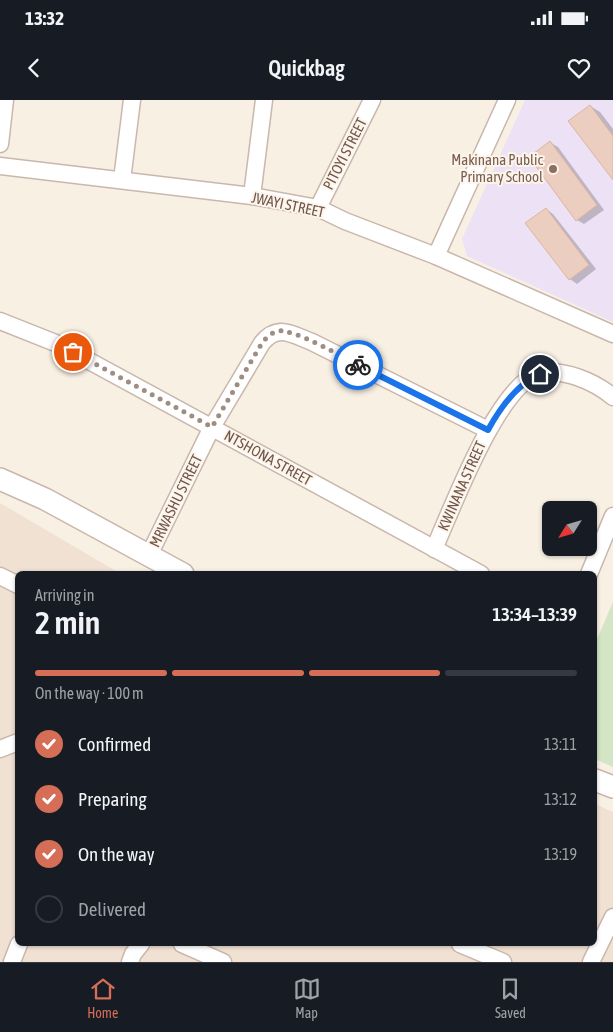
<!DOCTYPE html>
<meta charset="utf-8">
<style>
:root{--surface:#171b24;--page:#20242c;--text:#f1f3f6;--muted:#9ea1a6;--line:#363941;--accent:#d56d57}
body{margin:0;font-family:"Asap Condensed",sans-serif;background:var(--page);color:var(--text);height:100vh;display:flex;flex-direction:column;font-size:19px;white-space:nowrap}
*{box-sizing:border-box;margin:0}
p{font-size:16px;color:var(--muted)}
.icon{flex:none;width:28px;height:28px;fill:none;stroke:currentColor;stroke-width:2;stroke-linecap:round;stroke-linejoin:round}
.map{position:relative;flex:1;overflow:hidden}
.drawer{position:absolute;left:15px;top:471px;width:582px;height:375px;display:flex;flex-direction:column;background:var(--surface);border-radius:8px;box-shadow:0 1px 4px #0004}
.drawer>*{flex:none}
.needle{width:32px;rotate:233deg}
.fabs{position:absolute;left:542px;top:401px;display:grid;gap:10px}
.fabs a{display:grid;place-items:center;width:55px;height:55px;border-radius:8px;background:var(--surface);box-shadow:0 1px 4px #0004;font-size:25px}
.pin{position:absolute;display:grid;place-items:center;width:42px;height:42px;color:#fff;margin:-21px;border:2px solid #fff;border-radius:50%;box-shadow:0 1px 5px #0007}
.courier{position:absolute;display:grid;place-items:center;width:50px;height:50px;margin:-25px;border:4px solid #1a73e8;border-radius:50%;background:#fff;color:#222;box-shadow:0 1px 6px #0007}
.overview em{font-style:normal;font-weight:600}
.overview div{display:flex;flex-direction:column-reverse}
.overview{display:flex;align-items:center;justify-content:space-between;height:85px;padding:0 20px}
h1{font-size:32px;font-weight:600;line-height:38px}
.bar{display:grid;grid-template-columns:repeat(4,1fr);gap:8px 5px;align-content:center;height:60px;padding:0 20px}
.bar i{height:6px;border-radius:4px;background:var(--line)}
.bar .on{background:var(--accent)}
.bar p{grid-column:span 4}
ol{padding:0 20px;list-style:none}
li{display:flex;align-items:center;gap:15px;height:55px}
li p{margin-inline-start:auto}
li .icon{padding:5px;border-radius:50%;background:var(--accent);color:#fff;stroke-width:4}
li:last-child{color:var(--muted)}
li i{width:28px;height:28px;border:2px solid var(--line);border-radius:50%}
.status{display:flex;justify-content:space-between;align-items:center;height:35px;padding:0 25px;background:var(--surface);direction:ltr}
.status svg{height:14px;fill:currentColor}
header{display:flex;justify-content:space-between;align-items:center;height:65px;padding:0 20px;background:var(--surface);font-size:22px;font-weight:600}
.tabs{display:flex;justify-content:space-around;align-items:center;height:70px;border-top:1px solid var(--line);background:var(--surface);font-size:14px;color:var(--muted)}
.tabs a{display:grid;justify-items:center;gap:2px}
.tabs .on{color:var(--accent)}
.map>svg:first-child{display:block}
</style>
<div class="status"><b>13:32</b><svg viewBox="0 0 49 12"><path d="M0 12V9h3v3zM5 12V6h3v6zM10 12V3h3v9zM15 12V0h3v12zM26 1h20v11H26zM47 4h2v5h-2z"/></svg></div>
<header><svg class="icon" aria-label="back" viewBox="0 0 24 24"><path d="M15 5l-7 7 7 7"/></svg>Quickbag<svg class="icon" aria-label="heart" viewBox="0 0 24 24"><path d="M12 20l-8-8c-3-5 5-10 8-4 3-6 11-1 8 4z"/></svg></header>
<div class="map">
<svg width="613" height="862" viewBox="0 0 613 862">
<rect width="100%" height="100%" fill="#f9f0e4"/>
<polygon fill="#f0e1d3" points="0,403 121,474 18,474 18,844 595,844 595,704 613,712 613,862 0,862"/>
<polygon fill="#ede1f5" points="525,0 613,0 613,222 467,156 462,139"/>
<polygon fill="#d3e5c4" points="613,502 613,667 595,659 595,544"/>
<g fill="#0003">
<polygon points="590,6 600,12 613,29 613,78"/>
<polygon points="551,43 558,47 604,110 584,124 577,120"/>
<polygon points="546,109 553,114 596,169 577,184 570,179"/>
</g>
<g fill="#ebcebf" stroke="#dcb5a1">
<polygon points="590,5 613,36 613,80 568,21"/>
<polygon points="550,41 597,105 576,121 529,57"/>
<polygon points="546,108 589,165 569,180 525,123"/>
</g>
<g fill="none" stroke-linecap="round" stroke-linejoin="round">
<defs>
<g id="minor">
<polyline points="0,44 5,0"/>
<polyline points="0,66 252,96 318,108 345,121 436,156 613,234"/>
<polyline points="122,80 132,0"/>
<polyline points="252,96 264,0"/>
<polyline points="318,108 372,0"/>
<polyline points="436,156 507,0"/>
<polyline points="0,221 58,244 481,474"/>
<path d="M434 449C452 409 497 287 538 274 562 267 595 282 613 297"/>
<path d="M149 455 212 327 262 243C278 223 293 235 312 242L488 330"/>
<polyline points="589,474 613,416"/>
<polyline points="0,476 18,485"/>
<polyline points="0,649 18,642"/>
<polyline points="182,844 223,862"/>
<polyline points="460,844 503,862"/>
<polyline points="12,862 19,844"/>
<polyline points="130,862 133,854 141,844"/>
<polyline points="591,862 613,817"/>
</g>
<g id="tertiary">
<polyline points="0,379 45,399 183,474"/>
<polyline points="595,680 613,687"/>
</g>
</defs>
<use href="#minor" stroke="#c9b7ac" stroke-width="19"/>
<use href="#tertiary" stroke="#c9b7ac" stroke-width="24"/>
<use href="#minor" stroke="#fff" stroke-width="16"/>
<use href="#tertiary" stroke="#fff" stroke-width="21"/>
</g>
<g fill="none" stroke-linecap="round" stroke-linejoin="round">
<path stroke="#9f8d82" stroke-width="5" stroke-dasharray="0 9" d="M73 252 212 327 262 243C266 238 271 233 278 231 292 228 343 257 358 265"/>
<path stroke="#1a73e8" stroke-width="6" d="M358 265 488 330C500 308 517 284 540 274"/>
</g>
<circle fill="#8d6e63" stroke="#fdf4ea" stroke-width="2" cx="553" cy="69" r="5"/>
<g text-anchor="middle" stroke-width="4" stroke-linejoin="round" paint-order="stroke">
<g font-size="15" fill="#6f574d" stroke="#fdf4ea">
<text transform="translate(345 54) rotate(-63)" y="5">PITOYI STREET</text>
<text transform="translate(288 105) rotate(12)" y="5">JWAYI STREET</text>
<text transform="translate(268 358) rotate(29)" y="5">NTSHONA STREET</text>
<text transform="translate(462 386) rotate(-66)" y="5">KWINANA STREET</text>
<text transform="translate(176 401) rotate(-64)" y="5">MRWASHU STREET</text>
</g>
<g font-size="15" fill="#785e54" stroke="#fdf4ea" text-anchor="end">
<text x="543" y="65">Makinana Public<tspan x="543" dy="17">Primary School</tspan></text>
</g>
</g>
</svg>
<div class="fabs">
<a><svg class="needle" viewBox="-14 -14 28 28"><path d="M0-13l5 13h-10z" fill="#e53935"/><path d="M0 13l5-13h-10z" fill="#9ea1a6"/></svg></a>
</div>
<div class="pin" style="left:73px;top:252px;background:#ea580c"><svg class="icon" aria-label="bag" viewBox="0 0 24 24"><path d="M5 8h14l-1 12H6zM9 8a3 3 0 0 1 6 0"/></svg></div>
<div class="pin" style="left:540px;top:274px;background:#1f2937"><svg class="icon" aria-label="home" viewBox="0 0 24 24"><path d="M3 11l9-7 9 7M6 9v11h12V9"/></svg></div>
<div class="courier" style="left:358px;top:265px"><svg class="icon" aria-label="bike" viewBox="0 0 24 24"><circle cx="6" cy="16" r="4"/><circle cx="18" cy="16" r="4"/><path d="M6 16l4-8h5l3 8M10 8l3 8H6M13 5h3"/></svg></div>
<section class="drawer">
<div class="overview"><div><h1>2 min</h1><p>Arriving in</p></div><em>13:34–13:39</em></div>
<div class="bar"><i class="on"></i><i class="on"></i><i class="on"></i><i></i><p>On the way · 100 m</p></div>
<ol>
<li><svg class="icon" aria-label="check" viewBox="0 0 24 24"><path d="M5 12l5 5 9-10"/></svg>Confirmed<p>13:11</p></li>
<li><svg class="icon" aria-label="check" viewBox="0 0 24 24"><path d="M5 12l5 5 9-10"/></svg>Preparing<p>13:12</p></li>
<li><svg class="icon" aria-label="check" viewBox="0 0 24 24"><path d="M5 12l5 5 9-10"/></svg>On the way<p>13:19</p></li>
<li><i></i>Delivered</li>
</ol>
</section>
</div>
<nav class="tabs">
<a class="on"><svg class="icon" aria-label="home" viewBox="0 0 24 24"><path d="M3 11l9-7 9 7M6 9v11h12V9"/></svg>Home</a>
<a><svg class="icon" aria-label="map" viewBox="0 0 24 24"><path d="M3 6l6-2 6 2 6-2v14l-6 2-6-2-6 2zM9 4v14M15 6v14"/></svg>Map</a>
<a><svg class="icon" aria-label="saved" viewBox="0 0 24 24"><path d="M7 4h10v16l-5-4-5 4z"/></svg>Saved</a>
</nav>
